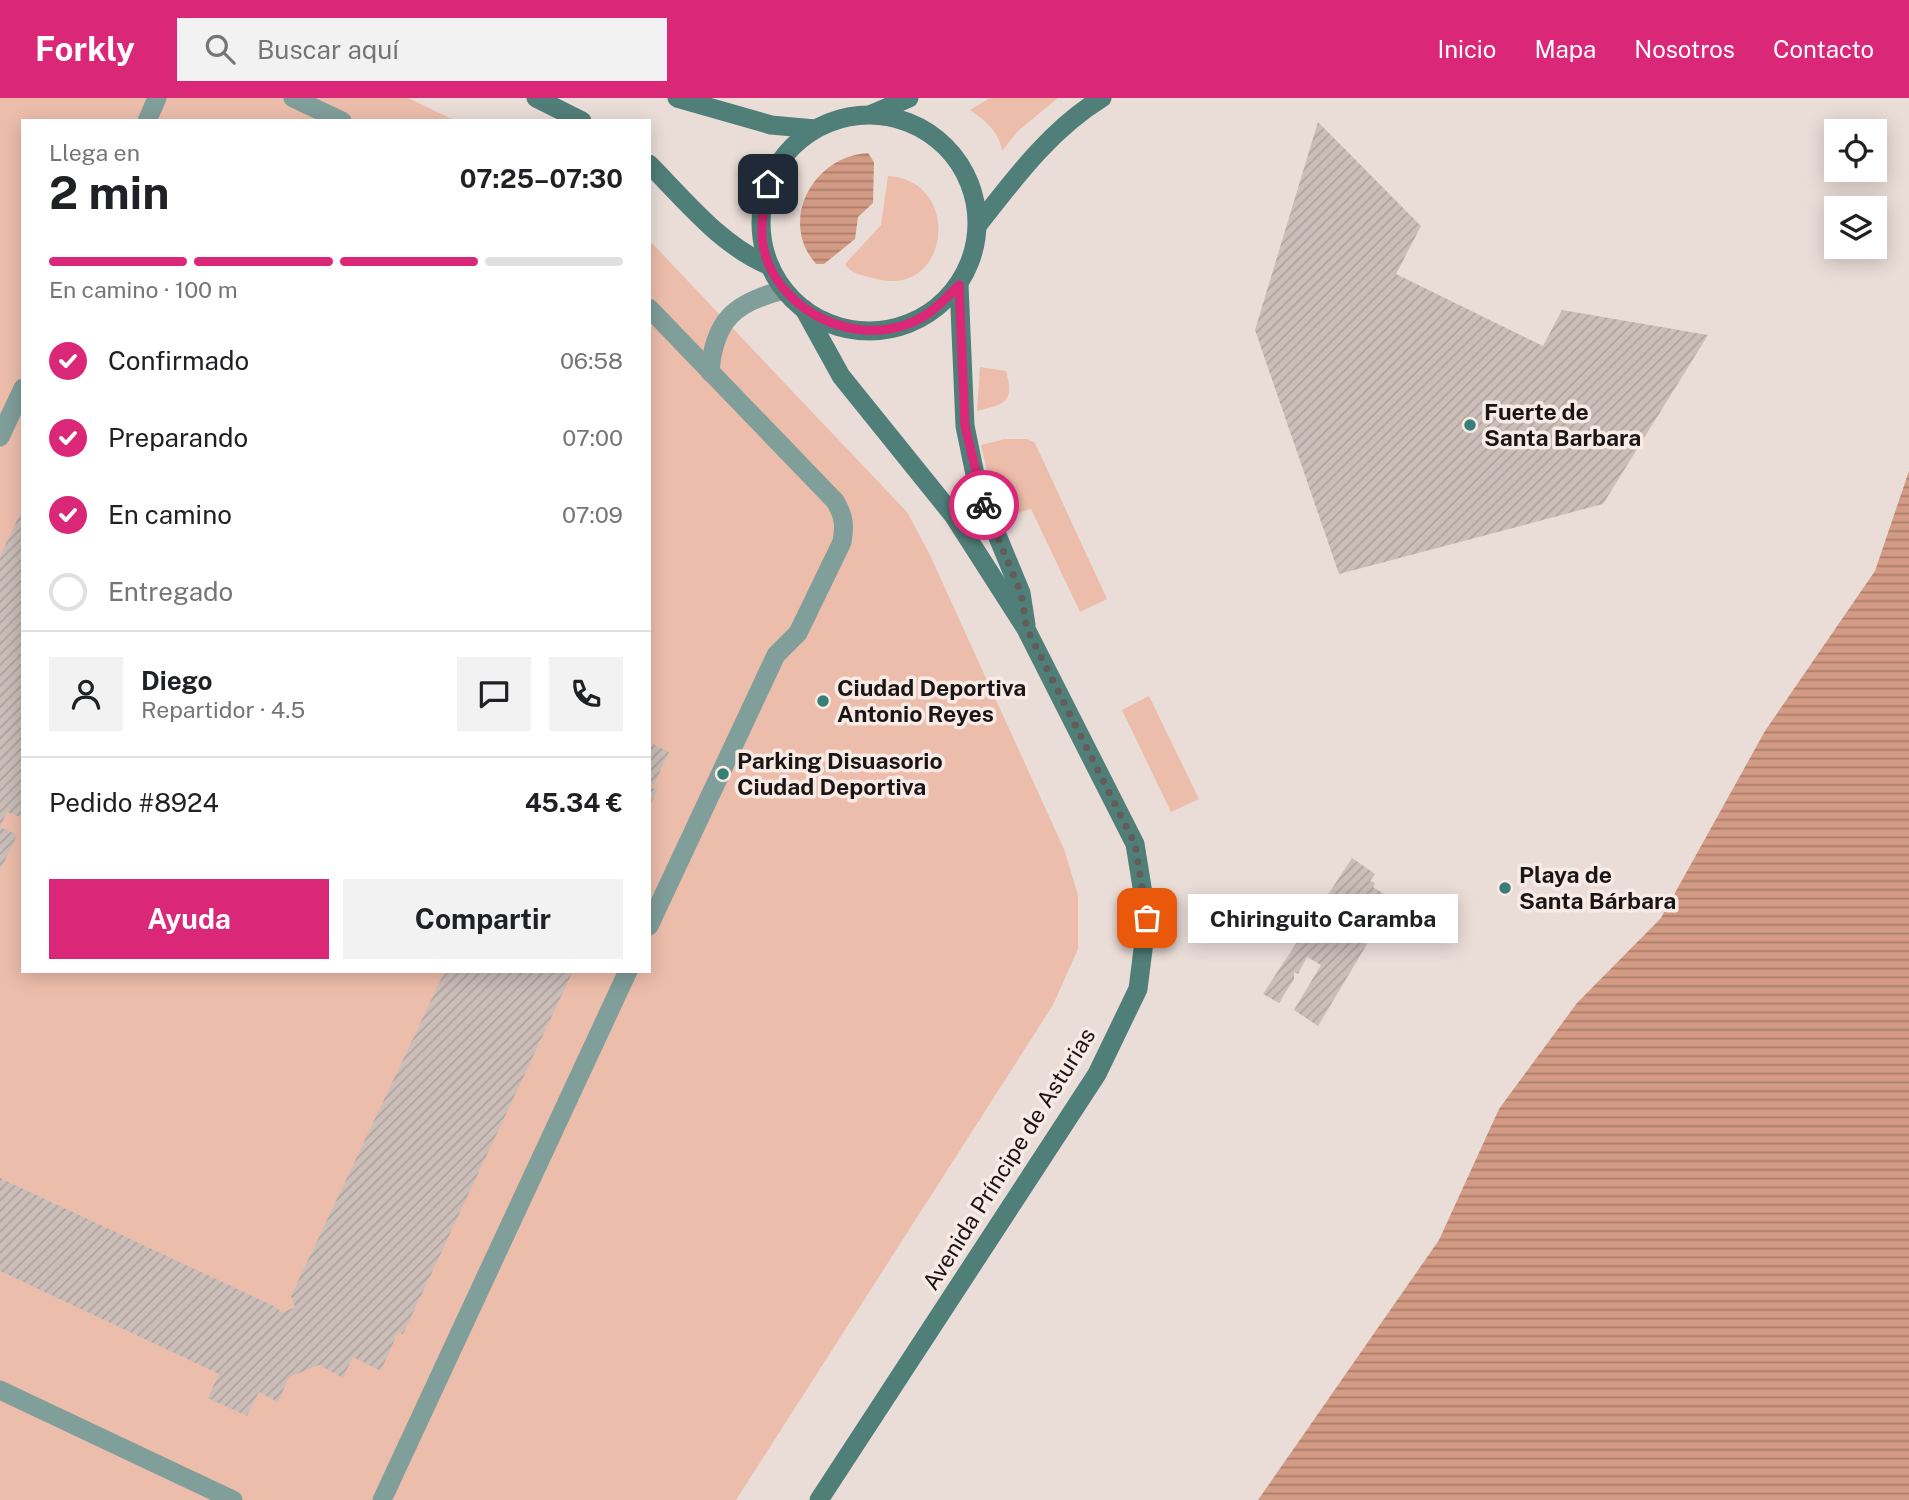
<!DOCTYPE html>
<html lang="es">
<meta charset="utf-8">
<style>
:root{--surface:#fff;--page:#f2f2f2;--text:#202124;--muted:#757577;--line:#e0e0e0;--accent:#db2777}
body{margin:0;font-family:"Public Sans",sans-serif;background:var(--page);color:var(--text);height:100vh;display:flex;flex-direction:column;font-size:26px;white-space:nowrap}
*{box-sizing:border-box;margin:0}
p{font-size:23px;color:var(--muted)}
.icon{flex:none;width:38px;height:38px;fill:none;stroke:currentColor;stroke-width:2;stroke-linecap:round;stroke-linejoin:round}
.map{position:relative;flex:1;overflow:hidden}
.details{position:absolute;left:21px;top:21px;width:630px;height:854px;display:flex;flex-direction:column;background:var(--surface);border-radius:0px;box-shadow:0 4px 18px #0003}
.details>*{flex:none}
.tools{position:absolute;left:1824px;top:21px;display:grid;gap:14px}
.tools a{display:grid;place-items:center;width:63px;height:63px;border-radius:0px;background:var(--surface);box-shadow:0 4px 18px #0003;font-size:35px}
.pin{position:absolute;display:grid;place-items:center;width:60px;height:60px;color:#fff;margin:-30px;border-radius:14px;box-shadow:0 4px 10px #0006}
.courier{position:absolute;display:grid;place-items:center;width:70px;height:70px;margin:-35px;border:5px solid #db2777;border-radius:50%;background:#fff;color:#222;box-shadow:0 2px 9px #0007}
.bubble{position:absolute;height:49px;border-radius:0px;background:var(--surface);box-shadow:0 4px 18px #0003;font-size:23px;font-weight:700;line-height:49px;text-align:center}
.overview em{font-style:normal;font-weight:700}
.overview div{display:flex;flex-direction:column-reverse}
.overview{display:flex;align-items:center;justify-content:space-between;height:119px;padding:0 28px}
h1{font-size:46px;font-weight:700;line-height:52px}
.bar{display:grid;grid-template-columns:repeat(4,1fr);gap:10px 7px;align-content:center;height:84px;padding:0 28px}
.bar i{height:9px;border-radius:5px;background:var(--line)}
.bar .current{background:var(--accent)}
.bar p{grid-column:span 4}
.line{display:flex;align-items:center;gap:18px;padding:0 28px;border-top:2px solid var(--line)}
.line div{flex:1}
.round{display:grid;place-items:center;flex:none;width:74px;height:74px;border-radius:0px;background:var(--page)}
ol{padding:0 28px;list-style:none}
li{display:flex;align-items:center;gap:21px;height:77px}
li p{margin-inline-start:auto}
li .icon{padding:7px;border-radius:50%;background:var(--accent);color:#fff;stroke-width:4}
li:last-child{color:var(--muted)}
li i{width:38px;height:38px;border:4px solid var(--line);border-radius:50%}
.cta{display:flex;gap:14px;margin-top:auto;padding:14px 28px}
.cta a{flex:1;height:80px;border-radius:0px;background:var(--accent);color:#fff;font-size:28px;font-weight:700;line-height:80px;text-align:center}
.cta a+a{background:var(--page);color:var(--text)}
header{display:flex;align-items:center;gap:42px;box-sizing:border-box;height:98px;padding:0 35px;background:var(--accent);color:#fff}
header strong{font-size:33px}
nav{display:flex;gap:38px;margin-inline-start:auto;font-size:24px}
.search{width:490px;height:63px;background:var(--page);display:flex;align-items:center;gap:18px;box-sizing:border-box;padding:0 24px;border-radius:0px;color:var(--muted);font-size:26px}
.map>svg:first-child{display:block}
</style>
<header>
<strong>Forkly</strong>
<div class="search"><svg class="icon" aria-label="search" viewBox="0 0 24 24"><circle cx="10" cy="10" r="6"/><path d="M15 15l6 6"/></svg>Buscar aquí</div>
<nav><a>Inicio</a><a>Mapa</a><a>Nosotros</a><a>Contacto</a></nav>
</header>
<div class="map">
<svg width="1909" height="1402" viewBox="0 0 1909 1402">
<defs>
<pattern id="water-rules" width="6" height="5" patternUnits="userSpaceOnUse" patternTransform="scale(1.75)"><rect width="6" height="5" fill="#d39a84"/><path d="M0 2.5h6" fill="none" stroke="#aa7d6b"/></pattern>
<pattern id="building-hatch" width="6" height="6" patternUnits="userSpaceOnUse" patternTransform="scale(1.75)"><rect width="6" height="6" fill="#cbbeb9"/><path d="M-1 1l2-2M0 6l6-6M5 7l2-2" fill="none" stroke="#aea39e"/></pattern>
</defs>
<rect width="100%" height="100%" fill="#eaddd8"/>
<g fill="#edbdab">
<polygon points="0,0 408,0 456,23 23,23 23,873 649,873 649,142 907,414 929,455 1064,751 1078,797 1078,851 1053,907 736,1402 0,1402"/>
<path d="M990 0H1058L1018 33 1002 53C1000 35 985 22 970 12Z"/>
<path d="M888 78C964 82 950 204 873 180 862 177 851 176 845 166L881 127Z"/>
<path d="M980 269 1006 273C1015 305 1005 306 977 313Z"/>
<polygon points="1005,341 1027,341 1035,345 1107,501 1080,514 1031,411 1007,418 1001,416 992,396 981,347"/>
<polygon points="1149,598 1199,701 1171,714 1122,612"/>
</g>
<g fill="url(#water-rules)">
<path d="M868 55 874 64 873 105 858 119 855 141 824 166H816C778 123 813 58 868 55Z"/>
<polygon points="1909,373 1909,1402 1258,1402 1439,1142 1499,1011 1577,905 1661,820 1765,633 1875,473"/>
</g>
<g fill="url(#building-hatch)">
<polygon points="1318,24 1421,128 1396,176 1543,248 1562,212 1708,237 1603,406 1339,476 1255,232"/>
<polygon points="23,410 23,720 7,714 0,729 0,458"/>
<polygon points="649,644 669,654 652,690 657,692 649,710"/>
<polygon points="0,729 17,737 0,773"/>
<polygon points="1352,760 1375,776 1370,783 1375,785 1373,789 1393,802 1379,820 1379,826 1318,928 1294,912 1321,867 1307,859 1298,876 1294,874 1294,881 1279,905 1263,896"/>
<polygon points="445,873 573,873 403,1236 398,1234 381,1273 353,1259 343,1280 319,1267 289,1279 278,1304 259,1294 247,1318 208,1300 219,1276 0,1173 0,1080 278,1210 281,1215 295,1209 291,1198"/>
</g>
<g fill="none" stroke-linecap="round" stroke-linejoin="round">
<g stroke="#809e9a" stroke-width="19">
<polyline points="293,0 342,23"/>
<polyline points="147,23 157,0"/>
<path d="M649 210 835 403C844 418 845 427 842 444L798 535 776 557 649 828"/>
<path d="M710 274C714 222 735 204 784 192"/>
<polyline points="0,339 23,290"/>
<polyline points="0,1292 233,1402"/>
<polyline points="382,1402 628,873"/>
</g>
<g stroke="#507e78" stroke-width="19">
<polyline points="536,0 582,23"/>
<polyline points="677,0 771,27 815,31"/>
<polyline points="872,16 909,0"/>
<circle cx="869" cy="125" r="108"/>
<path d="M649 66C686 103 721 148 770 168"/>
<path d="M978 127C1014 81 1051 31 1102 0"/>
<polyline points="959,187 965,328 978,391 1021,495 1026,527"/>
<polyline points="804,211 841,278 953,417 1026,531 1135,746 1147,820 1138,891 1097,976 819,1402"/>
</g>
</g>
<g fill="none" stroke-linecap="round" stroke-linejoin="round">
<polyline stroke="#635c59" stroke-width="7" stroke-dasharray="0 12.6" points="984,407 1021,495 1027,531 1135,746 1147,820"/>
<path stroke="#db2777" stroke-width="9" d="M768 86C764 104 761 121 762 140 769 207 847 249 908 226 930 218 944 202 959 187L965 328 984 407"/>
</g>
<g fill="#377e76" stroke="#f8eae5" stroke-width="2.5">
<circle cx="1470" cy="327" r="7"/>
<circle cx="823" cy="603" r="7"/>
<circle cx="723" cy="676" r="7"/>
<circle cx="1505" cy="790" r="7"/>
</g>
<g text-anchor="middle" stroke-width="7" stroke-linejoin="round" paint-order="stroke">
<g font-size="23" font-weight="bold" fill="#1b1615" stroke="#f8eae5" text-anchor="start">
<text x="1484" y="322">Fuerte de<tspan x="1484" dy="26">Santa Barbara</tspan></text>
<text x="837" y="598">Ciudad Deportiva<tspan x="837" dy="26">Antonio Reyes</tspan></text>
<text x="737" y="671">Parking Disuasorio<tspan x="737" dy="26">Ciudad Deportiva</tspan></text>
<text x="1519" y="785">Playa de<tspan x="1519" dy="26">Santa Bárbara</tspan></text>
</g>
<g font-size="23" fill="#1b1615" stroke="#f8eae5">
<text transform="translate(1009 1061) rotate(-58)" y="8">Avenida Príncipe de Asturias</text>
</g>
</g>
</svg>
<div class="tools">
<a><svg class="icon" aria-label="locate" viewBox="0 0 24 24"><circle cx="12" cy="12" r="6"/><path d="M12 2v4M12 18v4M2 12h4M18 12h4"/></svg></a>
<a><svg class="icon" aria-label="layers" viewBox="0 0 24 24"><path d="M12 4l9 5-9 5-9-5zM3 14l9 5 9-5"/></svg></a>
</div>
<div class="pin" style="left:1147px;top:820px;background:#ea580c"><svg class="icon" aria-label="bag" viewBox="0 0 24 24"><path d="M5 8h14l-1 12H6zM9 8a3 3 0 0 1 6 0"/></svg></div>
<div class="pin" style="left:768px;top:86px;background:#1f2937"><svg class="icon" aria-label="home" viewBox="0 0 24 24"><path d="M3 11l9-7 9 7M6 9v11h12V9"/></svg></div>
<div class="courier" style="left:984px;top:407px"><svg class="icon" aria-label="bike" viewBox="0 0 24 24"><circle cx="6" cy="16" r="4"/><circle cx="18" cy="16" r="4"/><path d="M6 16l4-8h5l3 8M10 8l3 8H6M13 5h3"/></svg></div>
<div class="bubble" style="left:1188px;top:796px;width:270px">Chiringuito Caramba</div>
<section class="details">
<div class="overview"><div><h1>2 min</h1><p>Llega en</p></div><em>07:25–07:30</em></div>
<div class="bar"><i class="current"></i><i class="current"></i><i class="current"></i><i></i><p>En camino · 100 m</p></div>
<ol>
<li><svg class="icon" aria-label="check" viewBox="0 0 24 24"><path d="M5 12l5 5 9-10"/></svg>Confirmado<p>06:58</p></li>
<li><svg class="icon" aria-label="check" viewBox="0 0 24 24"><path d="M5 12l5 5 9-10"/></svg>Preparando<p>07:00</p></li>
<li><svg class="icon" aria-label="check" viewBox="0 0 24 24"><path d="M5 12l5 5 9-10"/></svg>En camino<p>07:09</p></li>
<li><i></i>Entregado</li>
</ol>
<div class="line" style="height:126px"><a class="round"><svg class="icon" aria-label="person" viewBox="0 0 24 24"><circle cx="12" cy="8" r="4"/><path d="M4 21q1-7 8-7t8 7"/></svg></a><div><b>Diego</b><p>Repartidor · 4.5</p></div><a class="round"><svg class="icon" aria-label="chat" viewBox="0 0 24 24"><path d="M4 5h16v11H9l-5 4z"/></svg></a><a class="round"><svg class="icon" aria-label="phone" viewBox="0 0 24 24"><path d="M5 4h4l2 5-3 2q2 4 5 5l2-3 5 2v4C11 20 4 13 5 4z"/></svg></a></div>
<div class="line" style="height:91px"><div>Pedido #8924</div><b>45.34 €</b></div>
<div class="cta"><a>Ayuda</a><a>Compartir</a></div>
</section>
</div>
